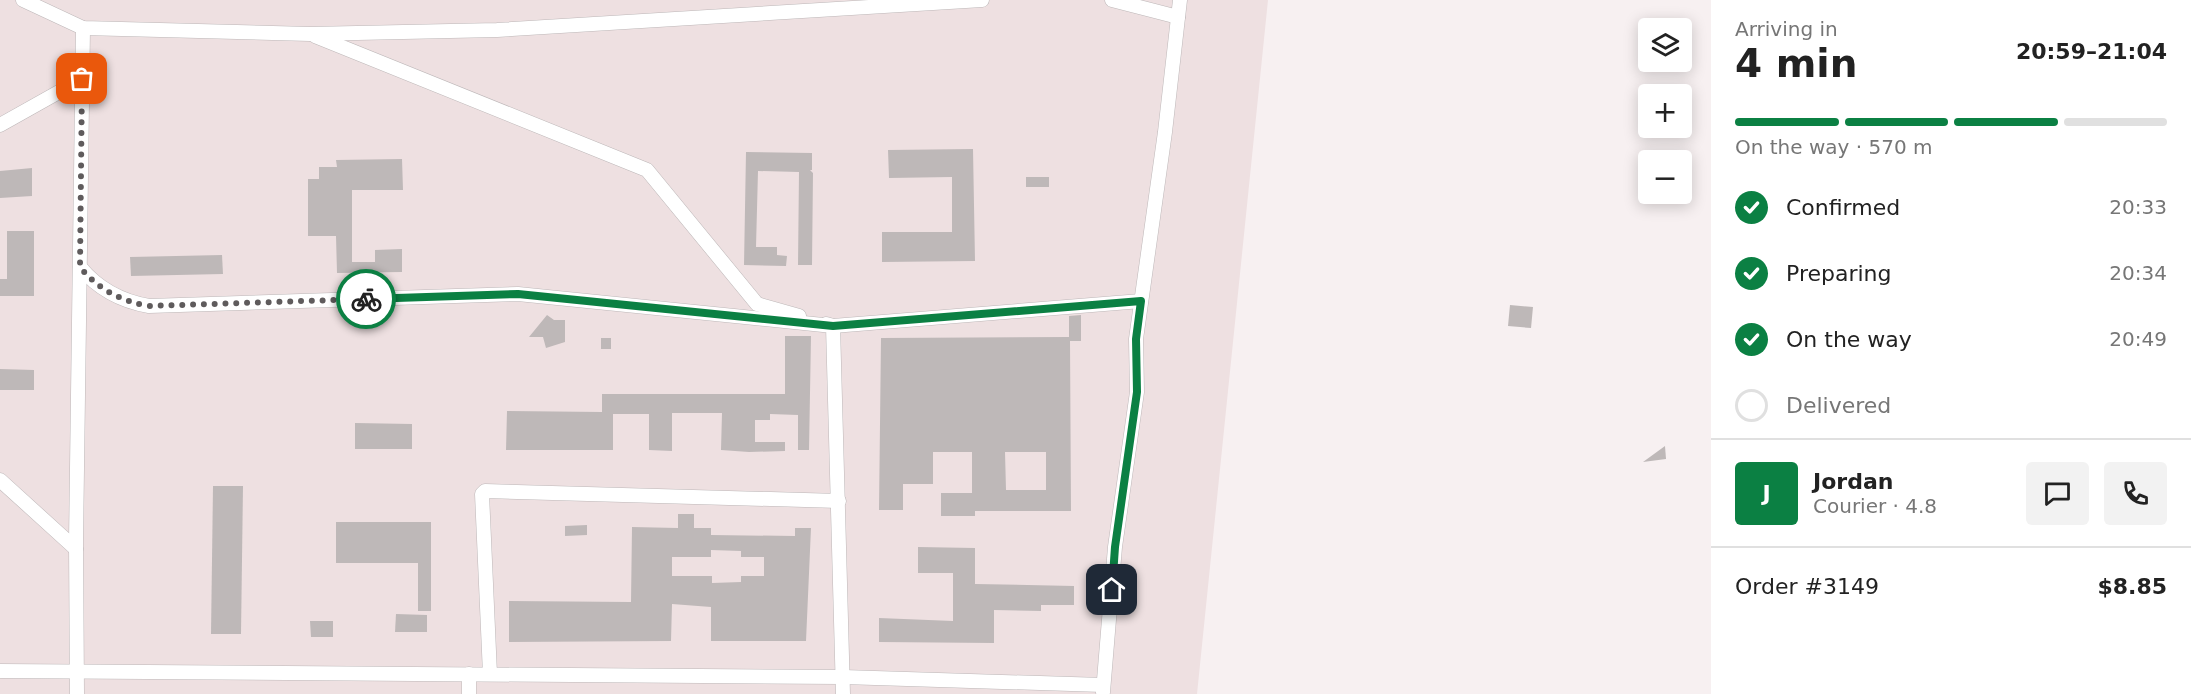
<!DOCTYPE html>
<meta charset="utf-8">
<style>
:root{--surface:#fff;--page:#f2f2f2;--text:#222;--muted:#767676;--line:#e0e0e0;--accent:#0b8043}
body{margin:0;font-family:"DejaVu Sans",sans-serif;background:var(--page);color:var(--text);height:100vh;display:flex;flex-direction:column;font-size:22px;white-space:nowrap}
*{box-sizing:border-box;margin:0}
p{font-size:20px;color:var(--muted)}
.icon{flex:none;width:33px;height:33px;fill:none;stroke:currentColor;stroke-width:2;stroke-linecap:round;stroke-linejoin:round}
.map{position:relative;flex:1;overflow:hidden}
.panel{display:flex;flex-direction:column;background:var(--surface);width:480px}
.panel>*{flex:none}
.controls{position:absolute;left:1638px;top:18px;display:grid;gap:12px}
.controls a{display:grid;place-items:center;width:54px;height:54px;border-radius:6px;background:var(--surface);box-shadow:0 3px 15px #0003;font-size:30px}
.pin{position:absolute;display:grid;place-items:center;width:51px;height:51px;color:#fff;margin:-26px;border-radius:12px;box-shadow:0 3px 9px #0006}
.courier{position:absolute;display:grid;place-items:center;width:60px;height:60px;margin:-30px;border:4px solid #0b8043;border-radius:50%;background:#fff;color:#222;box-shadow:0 2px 8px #0007}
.summary em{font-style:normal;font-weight:800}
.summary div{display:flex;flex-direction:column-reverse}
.summary{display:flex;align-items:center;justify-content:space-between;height:102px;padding:0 24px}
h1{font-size:39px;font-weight:800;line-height:45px}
.bar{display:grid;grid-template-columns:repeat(4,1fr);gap:9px 6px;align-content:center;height:72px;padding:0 24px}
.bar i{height:8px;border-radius:4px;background:var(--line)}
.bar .selected{background:var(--accent)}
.bar p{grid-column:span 4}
.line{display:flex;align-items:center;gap:15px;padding:0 24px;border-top:2px solid var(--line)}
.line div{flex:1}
.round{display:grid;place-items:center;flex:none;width:63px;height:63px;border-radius:6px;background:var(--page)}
ol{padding:0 24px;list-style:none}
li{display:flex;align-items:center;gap:18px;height:66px}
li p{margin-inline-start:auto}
li .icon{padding:6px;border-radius:50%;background:var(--accent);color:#fff;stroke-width:4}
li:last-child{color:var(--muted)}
li i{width:33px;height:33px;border:3px solid var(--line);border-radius:50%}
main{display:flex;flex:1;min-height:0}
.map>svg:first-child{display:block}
</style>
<main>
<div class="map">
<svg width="1711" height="694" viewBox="0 0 1711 694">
<rect width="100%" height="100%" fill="#f7f0f1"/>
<polygon fill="#eee0e1" points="0,0 1268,0 1197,694 0,694"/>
<g fill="#beb8b8" fill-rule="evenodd">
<polygon points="973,149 975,261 882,262 882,232 952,232 952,177 889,178 888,150"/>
<polygon points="746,152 812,153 812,170 810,170 813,173 812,265 798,265 799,172 758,171 756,247 777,247 777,255 787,256 786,266 744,265"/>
<polygon points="402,159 403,190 352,190 352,262 375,262 375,250 402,249 402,272 337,273 336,236 308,236 308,179 319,179 319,167 337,167 336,160"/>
<polygon points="32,168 32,196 0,198 0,171"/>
<rect x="1026" y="177" width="23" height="10"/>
<polygon points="7,231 34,231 34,296 0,296 0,279 7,279"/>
<polygon points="222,255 223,274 131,276 130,257"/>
<polygon points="1510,305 1533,307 1531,328 1508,326"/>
<polygon points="547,315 554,320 565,320 565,342 546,348 543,337 529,337"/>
<path d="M1081 315V341H1070L1071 511H975V516H941V493H972V452H933V484H903V510H879L881 338 1069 337V316ZM1005 452H1046V490H1006Z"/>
<polygon points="785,336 811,336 809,450 798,450 798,415 770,414 770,420 755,420 755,442 785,442 785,451 749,452 721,450 722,413 672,413 672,451 649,450 649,414 613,414 613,450 506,450 507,411 602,412 602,394 785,394"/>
<rect x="601" y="338" width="10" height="11"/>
<polygon points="0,369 34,370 34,390 0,390"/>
<polygon points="355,423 412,424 412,449 355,449"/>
<polygon points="1665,446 1666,459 1643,462"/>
<polygon points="213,486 243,486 241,634 211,634"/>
<path d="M678 514H694V528H711V535L795 536V528H811L806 641H711V607L672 604 671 641 509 642V601L631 602 632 527 678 528ZM711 550 741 551V557H764V576H741V582L712 583V576H672V557H711Z"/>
<polygon points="336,522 431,522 431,611 418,611 418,563 336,563"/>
<polygon points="587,525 587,535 565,536 565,526"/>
<polygon points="918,547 975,548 975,584 1074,586 1074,605 1041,605 1041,611 994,610 994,643 879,642 879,618 953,621 953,573 918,573"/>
<polygon points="396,614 427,615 427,632 395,632"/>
<polygon points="310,621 333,621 333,637 311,637"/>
</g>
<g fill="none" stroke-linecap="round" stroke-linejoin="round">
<defs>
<g id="minor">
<polyline points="23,0 83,28 310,34 497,30 982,0"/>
<polyline points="1112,0 1178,17"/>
<polyline points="315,36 647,170 757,304 799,316"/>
<polyline points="0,125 82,79"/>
<path d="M80 267C98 289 120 301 149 306L518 294 833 326 843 694"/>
<polyline points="826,324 833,326 1141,301"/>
<polyline points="0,480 76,549"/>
<polyline points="0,671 843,677 1103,685"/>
<polyline points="490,674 482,494 485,491 839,501"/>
<polyline points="1103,692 1115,547 1137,392 1136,339 1165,132 1180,0"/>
<polyline points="77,694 76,542 83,28"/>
<polyline points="469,694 469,674"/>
</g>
</defs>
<use href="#minor" stroke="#bdb7b8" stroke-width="15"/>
<use href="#minor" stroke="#fff" stroke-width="14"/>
</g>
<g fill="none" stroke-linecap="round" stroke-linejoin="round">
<path stroke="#5f5b5c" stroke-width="6" stroke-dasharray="0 10.8" d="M82 79 80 267C98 289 120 301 149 306L366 299"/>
<polyline stroke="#0b8043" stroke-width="8" points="366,299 518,294 833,326 1141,301 1136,339 1137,392 1115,547 1112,590"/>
</g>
</svg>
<div class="controls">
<a><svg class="icon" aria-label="layers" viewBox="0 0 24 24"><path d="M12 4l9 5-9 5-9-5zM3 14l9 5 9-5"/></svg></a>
<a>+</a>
<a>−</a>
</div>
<div class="pin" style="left:82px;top:79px;background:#ea580c"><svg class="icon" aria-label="bag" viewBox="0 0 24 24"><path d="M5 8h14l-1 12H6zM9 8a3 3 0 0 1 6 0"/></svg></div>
<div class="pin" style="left:1112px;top:590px;background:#1f2937"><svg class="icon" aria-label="home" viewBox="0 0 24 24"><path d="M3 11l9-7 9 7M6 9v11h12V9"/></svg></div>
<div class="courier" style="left:366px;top:299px"><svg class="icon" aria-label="bike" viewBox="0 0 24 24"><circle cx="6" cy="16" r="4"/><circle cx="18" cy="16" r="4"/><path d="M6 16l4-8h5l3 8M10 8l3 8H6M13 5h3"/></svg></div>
</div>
<section class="panel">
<div class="summary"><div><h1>4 min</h1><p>Arriving in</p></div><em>20:59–21:04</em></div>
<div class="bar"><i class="selected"></i><i class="selected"></i><i class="selected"></i><i></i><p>On the way · 570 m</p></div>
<ol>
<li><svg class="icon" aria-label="check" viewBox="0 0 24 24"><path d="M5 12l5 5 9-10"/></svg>Confirmed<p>20:33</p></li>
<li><svg class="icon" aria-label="check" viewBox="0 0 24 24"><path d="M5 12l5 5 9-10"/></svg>Preparing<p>20:34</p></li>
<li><svg class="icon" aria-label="check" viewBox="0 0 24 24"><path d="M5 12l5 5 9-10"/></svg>On the way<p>20:49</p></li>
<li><i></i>Delivered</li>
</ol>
<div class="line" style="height:108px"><b class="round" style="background:var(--accent);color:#fff">J</b><div><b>Jordan</b><p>Courier · 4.8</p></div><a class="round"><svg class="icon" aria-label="chat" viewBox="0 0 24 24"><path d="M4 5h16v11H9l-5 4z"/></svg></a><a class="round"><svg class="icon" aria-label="phone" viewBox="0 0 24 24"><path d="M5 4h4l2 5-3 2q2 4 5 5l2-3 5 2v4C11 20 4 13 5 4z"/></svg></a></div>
<div class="line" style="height:78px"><div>Order #3149</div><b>$8.85</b></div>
</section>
</main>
